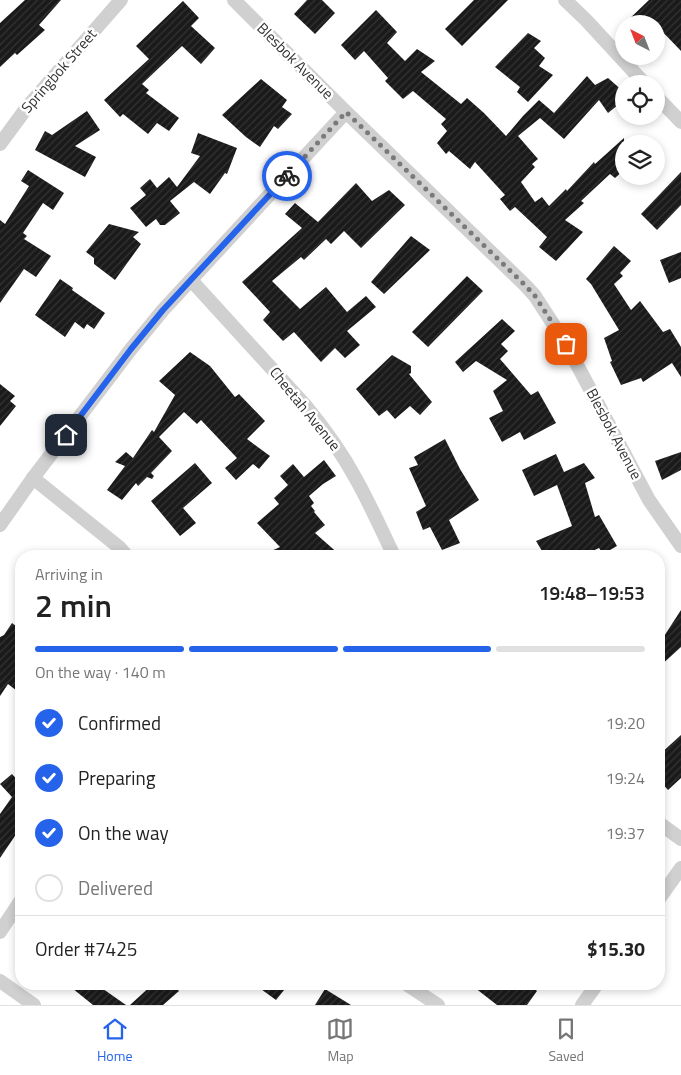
<!DOCTYPE html>
<meta charset="utf-8">
<style>
:root{--surface:#fff;--page:#f2f2f2;--text:#222;--muted:#767676;--line:#e0e0e0;--accent:#2563eb}
body{margin:0;font-family:"Titillium Web",sans-serif;background:var(--page);color:var(--text);height:100vh;display:flex;flex-direction:column;font-size:19px;white-space:nowrap}
*{box-sizing:border-box;margin:0}
p{font-size:16px;color:var(--muted)}
.icon{flex:none;width:28px;height:28px;fill:none;stroke:currentColor;stroke-width:2;stroke-linecap:round;stroke-linejoin:round}
.map{position:relative;flex:1;overflow:hidden}
.drawer{position:absolute;left:15px;top:550px;width:650px;height:440px;display:flex;flex-direction:column;background:var(--surface);border-radius:20px;box-shadow:0 2px 8px #0003}
.drawer>*{flex:none}
.needle{width:32px;rotate:318deg}
.buttons{position:absolute;left:615px;top:15px;display:grid;gap:10px}
.buttons a{display:grid;place-items:center;width:50px;height:50px;border-radius:50%;background:var(--surface);box-shadow:0 2px 8px #0003;font-size:25px}
.pin{position:absolute;display:grid;place-items:center;width:42px;height:42px;color:#fff;margin:-21px;border-radius:10px;box-shadow:0 2px 8px #0006}
.courier{position:absolute;display:grid;place-items:center;width:50px;height:50px;margin:-25px;border:4px solid #2563eb;border-radius:50%;background:#fff;color:#222;box-shadow:0 1px 6px #0007}
.overview em{font-style:normal;font-weight:600}
.overview div{display:flex;flex-direction:column-reverse}
.overview{display:flex;align-items:center;justify-content:space-between;height:85px;padding:0 20px}
h1{font-size:32px;font-weight:600;line-height:38px}
.bar{display:grid;grid-template-columns:repeat(4,1fr);gap:8px 5px;align-content:center;height:60px;padding:0 20px}
.bar i{height:6px;border-radius:4px;background:var(--line)}
.bar .selected{background:var(--accent)}
.bar p{grid-column:span 4}
.line{display:flex;align-items:center;gap:12px;padding:0 20px;border-top:1px solid var(--line)}
.line div{flex:1}
ol{padding:0 20px;list-style:none}
li{display:flex;align-items:center;gap:15px;height:55px}
li p{margin-inline-start:auto}
li .icon{padding:5px;border-radius:50%;background:var(--accent);color:#fff;stroke-width:4}
li:last-child{color:var(--muted)}
li i{width:28px;height:28px;border:2px solid var(--line);border-radius:50%}
.tabs{display:flex;justify-content:space-around;align-items:center;height:70px;border-top:1px solid var(--line);background:var(--surface);font-size:14px;color:var(--muted)}
.tabs a{display:grid;justify-items:center;gap:2px}
.tabs .selected{color:var(--accent)}
.map>svg:first-child{display:block}
</style>
<div class="map">
<svg width="681" height="1005" viewBox="0 0 681 1005">
<defs>
<pattern id="building-hatch" width="6" height="6" patternUnits="userSpaceOnUse" patternTransform="scale(1.25)"><rect width="6" height="6" fill="#1a1a1a"/><path d="M-1 1l2-2M0 6l6-6M5 7l2-2" fill="none" stroke="#333"/></pattern>
</defs>
<rect width="100%" height="100%" fill="#fff"/>
<g fill="url(#building-hatch)">
<polygon points="25,0 61,0 39,25 45,30 17,55 15,53 0,67 0,23"/>
<polygon points="307,0 322,0 335,13 315,34 294,14"/>
<polygon points="474,0 508,0 462,46 445,29"/>
<polygon points="649,0 681,0 681,51 656,25 656,24 624,24"/>
<polygon points="183,1 199,18 191,26 215,48 201,64 182,46 142,84 149,90 146,93 179,118 169,131 157,123 148,134 123,114 120,117 104,100 149,59 136,46"/>
<polygon points="376,10 397,32 387,43 405,61 417,49 435,61 421,72 461,104 467,98 484,113 506,136 523,116 539,100 554,113 587,76 595,85 608,78 624,92 624,100 608,113 599,100 564,139 540,118 518,136 538,159 532,164 535,167 521,182 535,202 542,197 549,206 566,189 567,191 594,162 595,164 624,138 624,170 615,178 610,174 581,201 584,203 565,220 583,232 556,261 539,247 547,237 515,207 510,211 500,199 505,195 475,162 470,169 449,151 446,154 437,143 447,131 441,124 446,119 413,91 403,99 385,81 388,78 364,51 355,60 341,45"/>
<polygon points="528,33 541,41 534,48 545,58 539,66 553,75 528,102 517,92 520,87 495,67"/>
<polygon points="261,79 287,100 282,107 292,114 278,129 274,126 260,147 246,137 222,115"/>
<polygon points="87,111 100,130 75,146 96,157 85,177 35,150 45,131 52,135"/>
<polygon points="198,133 237,148 227,174 225,173 210,194 194,182 170,201 180,213 165,225 160,225 156,219 146,227 130,208 146,195 140,188 150,179 157,188 169,177 177,187 200,156 191,153"/>
<polygon points="28,170 64,193 53,210 43,203 23,233 27,236 24,239 51,256 36,277 24,269 0,303 0,220 5,224 29,186 21,181"/>
<polygon points="681,172 681,205 657,230 641,214"/>
<polygon points="356,183 372,201 389,190 405,205 361,248 344,231 331,244 326,239 304,260 301,257 272,281 300,309 326,287 347,312 366,296 376,307 347,331 360,345 345,358 335,348 321,362 294,332 283,341 263,320 270,312 242,282 302,228 285,214 295,203 318,222"/>
<polygon points="109,224 139,232 133,237 141,244 115,280 94,264 94,258 86,252"/>
<polygon points="411,236 430,250 384,294 371,282"/>
<polygon points="614,246 631,261 620,273 623,276 614,284 631,310 640,301 663,332 670,329 681,347 681,377 672,363 643,382 641,378 621,385 610,362 612,361 604,338 619,330 591,284 586,279"/>
<polygon points="681,252 681,278 669,283 660,260"/>
<polygon points="467,276 483,291 428,347 412,332"/>
<polygon points="60,279 73,288 72,290 105,313 94,329 87,324 84,329 75,322 65,337 35,315"/>
<polygon points="502,319 515,331 501,344 508,351 500,359 531,395 538,391 556,423 524,440 520,432 502,442 489,418 503,411 493,391 507,380 476,361 463,372 455,362"/>
<polygon points="190,352 210,366 235,397 239,394 265,421 247,439 270,456 259,469 253,464 236,480 225,468 237,458 201,420 197,424 184,412 159,437 172,451 151,473 154,476 152,479 147,477 138,486 136,483 122,500 107,490 125,466 115,462 126,452 133,458 152,430 154,432 175,395 159,381"/>
<polygon points="392,355 411,366 411,373 409,374 432,402 420,415 410,406 395,419 387,410 379,416 356,389"/>
<polygon points="0,384 15,396 10,401 16,406 0,426"/>
<polygon points="445,439 460,469 479,500 449,520 460,543 442,550 430,527 423,530 416,512 426,506 409,468 418,465 414,457"/>
<polygon points="681,452 681,470 662,480 655,461"/>
<polygon points="556,454 564,472 584,463 595,478 585,483 595,517 599,515 617,546 603,554 599,548 582,556 545,556 536,541 572,526 557,485 534,496 522,470"/>
<polygon points="324,460 336,476 323,484 309,496 314,503 311,506 315,511 314,512 325,525 315,533 341,556 260,556 280,547 257,523 279,504 274,498 288,485 280,476 293,464 304,477"/>
<polygon points="195,463 212,483 183,508 196,523 180,536 151,501"/>
<polygon points="681,610 681,647 659,667 659,644"/>
<polygon points="12,623 21,630 21,694 8,684 0,696 0,637 4,635"/>
<polygon points="681,735 681,778 668,790 659,780 659,755"/>
<polygon points="12,774 21,784 21,783 21,827 0,858 0,814 12,797 0,784"/>
<polygon points="67,984 96,984 126,1005 93,1005"/>
<polygon points="153,984 173,984 179,991 163,1005 130,1005"/>
<polygon points="254,984 289,984 276,1000"/>
<polygon points="470,984 536,984 534,988 537,991 527,1005 497,1005"/>
<polygon points="325,989 351,1005 315,1005"/>
</g>
<g fill="none" stroke-linecap="round" stroke-linejoin="round">
<g stroke="#d0d0d0" stroke-width="14">
<polyline points="234,0 346,112 526,286 535,296 566,344 649,500 681,546"/>
<polyline points="565,0 586,20 645,84"/>
<polyline points="656,96 681,122"/>
<polyline points="0,144 28,106 121,0"/>
<path d="M191 280 305 405C324 428 342 453 356 479 370 504 382 531 394 556"/>
<polyline points="33,478 120,548 127,556"/>
<polyline points="0,525 33,478 131,349 163,310 346,112"/>
<polyline points="659,823 681,839"/>
<polyline points="659,899 681,868"/>
<polyline points="0,932 21,900"/>
<polyline points="0,981 34,1005"/>
<polyline points="406,984 438,1005"/>
<polyline points="582,1005 597,984"/>
</g>
</g>
<g fill="none" stroke-linecap="round" stroke-linejoin="round">
<polyline stroke="#7a7a7a" stroke-width="5" stroke-dasharray="0 9" points="287,176 346,112 526,286 535,296 566,344"/>
<polyline stroke="#2563eb" stroke-width="6" points="66,435 131,349 163,310 287,176"/>
</g>
<g text-anchor="middle" stroke-width="5" stroke-linejoin="round" paint-order="stroke">
<g font-size="15" fill="#333" stroke="#fff">
<text transform="translate(295 61) rotate(45)" y="5">Blesbok Avenue</text>
<text transform="translate(59 71) rotate(-49)" y="5">Springbok Street</text>
<text transform="translate(305 409) rotate(51)" y="5">Cheetah Avenue</text>
<text transform="translate(614 434) rotate(62)" y="5">Blesbok Avenue</text>
</g>
</g>
</svg>
<div class="buttons">
<a><svg class="needle" viewBox="-14 -14 28 28"><path d="M0-13l5 13h-10z" fill="#e53935"/><path d="M0 13l5-13h-10z" fill="#767676"/></svg></a>
<a><svg class="icon" aria-label="locate" viewBox="0 0 24 24"><circle cx="12" cy="12" r="6"/><path d="M12 2v4M12 18v4M2 12h4M18 12h4"/></svg></a>
<a><svg class="icon" aria-label="layers" viewBox="0 0 24 24"><path d="M12 4l9 5-9 5-9-5zM3 14l9 5 9-5"/></svg></a>
</div>
<div class="pin" style="left:566px;top:344px;background:#ea580c"><svg class="icon" aria-label="bag" viewBox="0 0 24 24"><path d="M5 8h14l-1 12H6zM9 8a3 3 0 0 1 6 0"/></svg></div>
<div class="pin" style="left:66px;top:435px;background:#1f2937"><svg class="icon" aria-label="home" viewBox="0 0 24 24"><path d="M3 11l9-7 9 7M6 9v11h12V9"/></svg></div>
<div class="courier" style="left:287px;top:176px"><svg class="icon" aria-label="bike" viewBox="0 0 24 24"><circle cx="6" cy="16" r="4"/><circle cx="18" cy="16" r="4"/><path d="M6 16l4-8h5l3 8M10 8l3 8H6M13 5h3"/></svg></div>
<section class="drawer">
<div class="overview"><div><h1>2 min</h1><p>Arriving in</p></div><em>19:48–19:53</em></div>
<div class="bar"><i class="selected"></i><i class="selected"></i><i class="selected"></i><i></i><p>On the way · 140 m</p></div>
<ol>
<li><svg class="icon" aria-label="check" viewBox="0 0 24 24"><path d="M5 12l5 5 9-10"/></svg>Confirmed<p>19:20</p></li>
<li><svg class="icon" aria-label="check" viewBox="0 0 24 24"><path d="M5 12l5 5 9-10"/></svg>Preparing<p>19:24</p></li>
<li><svg class="icon" aria-label="check" viewBox="0 0 24 24"><path d="M5 12l5 5 9-10"/></svg>On the way<p>19:37</p></li>
<li><i></i>Delivered</li>
</ol>
<div class="line" style="height:65px"><div>Order #7425</div><b>$15.30</b></div>
</section>
</div>
<nav class="tabs">
<a class="selected"><svg class="icon" aria-label="home" viewBox="0 0 24 24"><path d="M3 11l9-7 9 7M6 9v11h12V9"/></svg>Home</a>
<a><svg class="icon" aria-label="map" viewBox="0 0 24 24"><path d="M3 6l6-2 6 2 6-2v14l-6 2-6-2-6 2zM9 4v14M15 6v14"/></svg>Map</a>
<a><svg class="icon" aria-label="saved" viewBox="0 0 24 24"><path d="M7 4h10v16l-5-4-5 4z"/></svg>Saved</a>
</nav>
